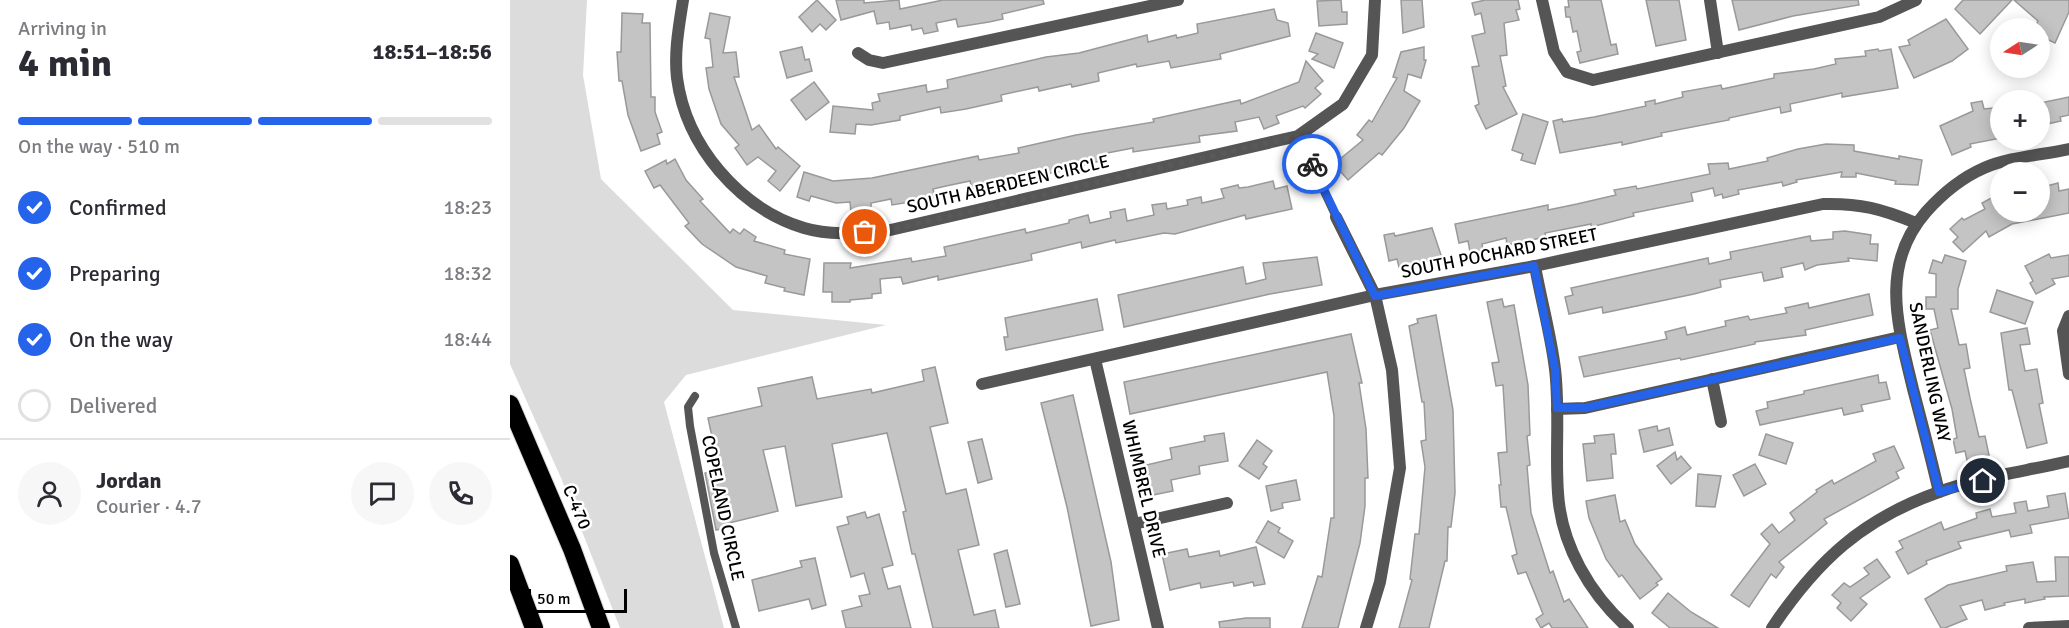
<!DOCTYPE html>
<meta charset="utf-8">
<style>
:root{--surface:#fff;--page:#f7f7f7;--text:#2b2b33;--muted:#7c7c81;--line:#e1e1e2;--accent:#2563eb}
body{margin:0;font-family:Signika,sans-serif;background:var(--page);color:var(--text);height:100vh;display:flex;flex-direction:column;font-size:22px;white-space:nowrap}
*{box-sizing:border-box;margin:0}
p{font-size:20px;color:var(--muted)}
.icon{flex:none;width:33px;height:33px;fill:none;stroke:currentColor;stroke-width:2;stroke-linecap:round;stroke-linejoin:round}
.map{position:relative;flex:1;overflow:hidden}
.drawer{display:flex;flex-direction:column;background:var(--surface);width:510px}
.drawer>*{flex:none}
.needle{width:39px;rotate:258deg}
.buttons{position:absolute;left:1480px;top:18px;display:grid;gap:12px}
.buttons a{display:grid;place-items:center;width:60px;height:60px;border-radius:50%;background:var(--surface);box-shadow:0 3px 15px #0003;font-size:30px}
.scale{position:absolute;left:18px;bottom:15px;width:99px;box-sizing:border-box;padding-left:6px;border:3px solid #000;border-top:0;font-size:16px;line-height:21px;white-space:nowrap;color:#000;-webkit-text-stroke:4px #fff;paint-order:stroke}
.pin{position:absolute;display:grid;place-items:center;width:51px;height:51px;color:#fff;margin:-26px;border:3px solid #fff;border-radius:50%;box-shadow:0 2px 6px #0007}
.courier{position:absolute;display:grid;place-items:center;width:60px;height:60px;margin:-30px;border:4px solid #2563eb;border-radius:50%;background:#fff;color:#222;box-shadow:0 2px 8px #0007}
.summary em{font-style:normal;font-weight:700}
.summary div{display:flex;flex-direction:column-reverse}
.summary{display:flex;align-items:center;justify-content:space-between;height:102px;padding:0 18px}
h1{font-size:39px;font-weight:700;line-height:45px}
.bar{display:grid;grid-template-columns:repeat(4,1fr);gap:9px 6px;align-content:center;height:72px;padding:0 18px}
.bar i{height:8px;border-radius:4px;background:var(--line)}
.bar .active{background:var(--accent)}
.bar p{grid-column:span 4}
.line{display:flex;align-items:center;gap:15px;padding:0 18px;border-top:2px solid var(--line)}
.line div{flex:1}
.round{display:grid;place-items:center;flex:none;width:63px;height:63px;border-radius:32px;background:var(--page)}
ol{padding:0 18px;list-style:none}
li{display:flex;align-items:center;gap:18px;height:66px}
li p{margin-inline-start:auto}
li .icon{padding:6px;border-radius:50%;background:var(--accent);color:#fff;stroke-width:4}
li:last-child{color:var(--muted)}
li i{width:33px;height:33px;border:3px solid var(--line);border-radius:50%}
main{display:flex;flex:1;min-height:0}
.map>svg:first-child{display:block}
</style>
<main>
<section class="drawer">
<div class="summary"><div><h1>4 min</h1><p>Arriving in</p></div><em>18:51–18:56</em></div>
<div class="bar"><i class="active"></i><i class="active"></i><i class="active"></i><i></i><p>On the way · 510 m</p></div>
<ol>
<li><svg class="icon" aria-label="check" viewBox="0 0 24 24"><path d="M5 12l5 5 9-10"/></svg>Confirmed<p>18:23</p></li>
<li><svg class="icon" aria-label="check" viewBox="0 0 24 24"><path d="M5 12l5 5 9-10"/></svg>Preparing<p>18:32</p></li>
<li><svg class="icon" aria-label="check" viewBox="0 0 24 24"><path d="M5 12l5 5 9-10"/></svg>On the way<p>18:44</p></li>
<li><i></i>Delivered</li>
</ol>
<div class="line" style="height:108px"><a class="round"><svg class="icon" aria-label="person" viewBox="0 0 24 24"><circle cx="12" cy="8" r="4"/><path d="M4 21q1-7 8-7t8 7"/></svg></a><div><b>Jordan</b><p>Courier · 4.7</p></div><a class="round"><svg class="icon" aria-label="chat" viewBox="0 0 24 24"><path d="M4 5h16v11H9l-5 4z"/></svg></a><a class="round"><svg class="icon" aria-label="phone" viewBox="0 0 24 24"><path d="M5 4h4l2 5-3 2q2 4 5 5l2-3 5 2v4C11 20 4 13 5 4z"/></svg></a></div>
</section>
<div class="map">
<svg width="1559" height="628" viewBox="0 0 1559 628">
<rect width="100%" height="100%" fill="#fff"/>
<polygon fill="#dcdcdc" points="0,0 77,0 73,75 91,179 223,310 376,325 176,375 154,402 214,628 110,628 51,478 0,364"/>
<g fill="#c4c4c4" stroke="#999" stroke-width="1.5">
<polygon points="307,0 326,20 316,30 310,24 302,32 289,17"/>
<polygon points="326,0 354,0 354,3 389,0 390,9 433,0 533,0 534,4 492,14 493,19 479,22 448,27 446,19 426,23 428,31 414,34 412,28 402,30 401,25 380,29 379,22 367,24 364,11 331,20"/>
<polygon points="831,0 832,12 837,12 837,24 809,26 807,1"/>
<polygon points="891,0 912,0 914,27 893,33"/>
<polygon points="975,0 1008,0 1010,9 1006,10 1009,20 994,23 997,55 990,56 996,86 993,87 1007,114 976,129 965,106 969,104 962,67 969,66 962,36 975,33 971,13 965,15 962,3"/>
<polygon points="1058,0 1091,0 1101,45 1106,44 1108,54 1070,63 1067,52 1071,51 1067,31 1063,32 1060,17 1056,17 1055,7 1059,7"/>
<polygon points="1136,0 1169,0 1176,40 1146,46"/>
<polygon points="1222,0 1348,0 1349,5 1283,16 1229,30"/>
<polygon points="1453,0 1502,0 1470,34 1445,9"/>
<polygon points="1504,0 1559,0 1559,12 1545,43 1530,36 1530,28 1524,28 1528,21"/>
<polygon points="764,9 767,20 778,23 780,36 710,54 711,59 661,68 659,61 627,67 626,64 588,73 589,81 562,87 561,84 529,91 528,87 491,95 492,101 456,109 431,113 430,107 390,116 390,120 361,125 346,124 345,134 320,132 323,106 363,110 362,103 370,101 368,94 416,85 417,92 438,88 437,80 536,57 569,53 637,35 638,42 666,35 667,38 688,33 687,24"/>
<polygon points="112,13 133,14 132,23 140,23 141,97 145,97 145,112 152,132 147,134 150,144 131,151 118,115 112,81 109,81 107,52 111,52"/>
<polygon points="200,13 220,17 213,53 226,52 229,77 224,77 242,130 249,125 266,149 268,147 290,166 270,191 258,181 266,171 248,157 237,165 225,148 229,145 211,124 199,89 196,68 203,67 200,39 195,38"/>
<polygon points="1436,19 1458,49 1442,61 1404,78 1389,47 1400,45 1398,40"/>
<polygon points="806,33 833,43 824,68 802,59 808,54 799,51"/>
<polygon points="292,47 295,60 299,59 302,71 277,78 270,52"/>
<polygon points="914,47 914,60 916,60 911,78 898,74 894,91 910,101 894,128 872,155 869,153 838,180 824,164 853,140 847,135 859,120 862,122 887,78 883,77 891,52"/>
<polygon points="1368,49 1369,51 1381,49 1388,88 1332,97 1332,93 1280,104 1281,111 1271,113 1270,107 1219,118 1219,120 1151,133 1152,136 1112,145 1112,142 1050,153 1043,121 1052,119 1053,122 1084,117 1136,106 1135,102 1145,100 1145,104 1173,97 1172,92 1211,85 1212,89 1264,78 1264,74 1304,69 1326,64 1325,59 1356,56 1355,51"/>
<polygon points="796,61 813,81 805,88 811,94 795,108 793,106 766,116 769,123 754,129 749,117 725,122 727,131 689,136 690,142 623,152 623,148 592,154 594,160 548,172 526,175 525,171 495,177 496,183 483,186 462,189 460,181 436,186 423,189 425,198 382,205 381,199 361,203 361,211 341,212 340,202 326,203 301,196 299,201 287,197 294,172 323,181 362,178 468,156 469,160 509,153 508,148 566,135 644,122 643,119 730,100 731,104 789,82"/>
<polygon points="304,82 319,102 296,120 281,100"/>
<polygon points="1559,97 1559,115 1550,117 1551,121 1537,124 1535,116 1530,117 1530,103"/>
<polygon points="1472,101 1474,109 1483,108 1491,138 1460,144 1461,147 1442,155 1430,126 1463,111 1461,103"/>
<polygon points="1013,114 1038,122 1025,164 1011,160 1013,154 1002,150"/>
<polygon points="1316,144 1344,145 1344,151 1389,159 1389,156 1412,160 1408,185 1385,184 1386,181 1346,173 1346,177 1331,177 1332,172 1286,180 1287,182 1273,186 1272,182 1228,190 1229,194 1213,198 1212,194 1205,196 1203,188 1181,193 1183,201 1123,213 1124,216 1081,227 1081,224 1035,233 1036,237 997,245 996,238 972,244 973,250 960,252 958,241 949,243 945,224 1038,205 1038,210 1067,204 1106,195 1104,190 1126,186 1127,189 1200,174 1198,164 1218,163 1219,169 1258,161 1257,158 1288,149"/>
<polygon points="165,159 176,180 193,199 190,201 220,233 223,229 230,234 234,229 246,237 244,241 275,250 274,254 300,259 294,295 274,291 275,288 255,283 257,276 226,267 192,244 175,226 179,223 150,185 144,188 135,171 156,160 157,164"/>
<polygon points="763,181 765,189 777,186 782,209 736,219 735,215 665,234 654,233 606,243 605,240 572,248 571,242 521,254 522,260 428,280 428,276 393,284 391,277 370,279 371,293 362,294 362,298 340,300 340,302 322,302 322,292 313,292 314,263 341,263 340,268 401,258 402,262 436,256 434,247 515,229 516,233 559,223 559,220 578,215 580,223 601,218 600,212 615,209 617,221 644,215 642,205 656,203 657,209 678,205 677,200 691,197 692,203 714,198 711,189 728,185 729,188 738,187"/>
<polygon points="1548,183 1549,191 1559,189 1559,213 1502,224 1479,237 1476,231 1453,252 1443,242 1448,237 1440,229 1452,218 1454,220 1475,209 1472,203 1483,197 1491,212 1530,212 1533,187"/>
<polygon points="922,228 932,258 889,267 887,259 879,261 874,235 884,233 885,236"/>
<polygon points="1335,231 1361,235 1360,244 1368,244 1367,261 1338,258 1339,261 1307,265 1295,270 1293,263 1271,268 1273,277 1254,281 1252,272 1210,280 1211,287 1184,294 1093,313 1092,307 1059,314 1055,297 1063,295 1061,288 1198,258 1199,264 1221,259 1220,252 1300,236 1301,241 1323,239 1323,232"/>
<polygon points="1539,254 1541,258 1559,255 1559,276 1542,279 1545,284 1526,294 1520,283 1523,281 1515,266"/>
<polygon points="1435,255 1456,261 1448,289 1448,309 1441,309 1449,345 1456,344 1460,368 1454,369 1460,398 1469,437 1475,436 1479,455 1457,460 1455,451 1446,453 1443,439 1447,438 1442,409 1420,330 1428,328 1424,309 1416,309 1416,297 1426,297 1426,274 1419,273 1423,260 1432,263"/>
<polygon points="807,257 812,285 760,294 614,327 608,295 733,267 736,284 756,279 753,263"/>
<polygon points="1487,290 1523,302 1515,324 1480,312"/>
<polygon points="1359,294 1363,315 1295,330 1296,335 1245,342 1245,344 1171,360 1170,358 1074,377 1069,357 1157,339 1155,332 1175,327 1177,335 1216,326 1215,321 1238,316 1240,320 1277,313 1275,308 1298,303 1299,308"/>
<polygon points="587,299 593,330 496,350 494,337 498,337 495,318"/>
<polygon points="992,299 994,307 1004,305 1018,385 1020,435 1017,436 1020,465 1017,466 1021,513 1040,573 1043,571 1054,602 1059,599 1078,628 1042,628 1039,623 1031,628 1026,619 1033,614 1016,572 1008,574 1002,556 1007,554 996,507 991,507 989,485 991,485 988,453 997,452 993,385 986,386 982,363 989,362 977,302"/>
<polygon points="926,315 943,410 945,493 941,527 938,527 937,561 935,561 919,628 889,628 902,580 900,579 905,534 909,534 915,467 911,441 916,440 914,402 912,402 899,326 908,323 907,319"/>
<polygon points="1517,328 1520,344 1510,345 1515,371 1527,369 1533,403 1529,404 1537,443 1517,448 1502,390 1499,390 1491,333"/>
<polygon points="841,334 852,383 849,383 856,429 858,478 855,478 855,506 850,543 828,628 792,628 808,576 812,577 821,518 824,518 824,416 817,372 620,414 614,382"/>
<polygon points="425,367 438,423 420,427 436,494 456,489 469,545 448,550 464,615 485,610 489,628 423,628 405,554 402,554 393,512 396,511 377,433 322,444 332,497 286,506 275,446 253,450 268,511 219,523 220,527 206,530 195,473 209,470 198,418 252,406 248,388 302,377 307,399 361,389 362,393 414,381 412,370"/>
<polygon points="1368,375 1369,383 1376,382 1380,399 1351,405 1353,411 1334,415 1332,408 1250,425 1246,411 1258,408 1257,402 1294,394 1294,391"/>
<polygon points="563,395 601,562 609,620 581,626 557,507 531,403"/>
<polygon points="1147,426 1148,431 1159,428 1163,445 1134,452 1129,430"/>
<polygon points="714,433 718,461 689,466 690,474 661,480 663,491 638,496 632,466 662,459 660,448 695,441 694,436"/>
<polygon points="1104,434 1106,454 1101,454 1103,478 1077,481 1073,444 1085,443 1084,436"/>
<polygon points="1256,434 1283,443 1276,464 1249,455"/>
<polygon points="472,439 482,479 468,483 458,442"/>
<polygon points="747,440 762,451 753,464 757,467 749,479 729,466"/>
<polygon points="1384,446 1394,468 1386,472 1389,478 1314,519 1317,523 1269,562 1274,567 1266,578 1261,574 1239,607 1221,595 1260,544 1251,534 1262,524 1269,533 1285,520 1280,513 1307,492 1306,490 1322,480 1324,484 1366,461 1363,454"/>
<polygon points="1165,452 1167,460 1171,456 1181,468 1161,484 1147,466"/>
<polygon points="1245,464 1256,484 1234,496 1223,475"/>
<polygon points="1188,474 1211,476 1205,507 1186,506"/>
<polygon points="786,480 790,500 772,503 773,508 761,511 756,486"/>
<polygon points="1555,493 1559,518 1520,525 1522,533 1501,537 1499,530 1448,542 1451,548 1416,561 1417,564 1398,574 1386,552 1393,548 1389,541 1431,522 1434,530 1467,518 1466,513 1480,509 1482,517 1506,513 1504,503 1516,501 1518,511 1539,507 1537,496"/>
<polygon points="1105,495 1110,522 1115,520 1125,544 1152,579 1146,583 1148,585 1130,599 1112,575 1109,577 1096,559 1079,518 1076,501"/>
<polygon points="355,512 357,518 369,514 383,565 372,568 378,589 390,586 401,628 336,628 332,611 352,606 349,596 360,594 354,573 341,577 327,527 339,524 337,517"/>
<polygon points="758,521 770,528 768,532 783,541 774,558 746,542"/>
<polygon points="746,547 755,584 744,586 743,582 724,586 723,582 691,588 690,583 660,590 652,554 677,549 679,557 709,551 710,556"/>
<polygon points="497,550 510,604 496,607 484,554"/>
<polygon points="1545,557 1559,557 1559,596 1534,597 1535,599 1515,603 1515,599 1494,603 1495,605 1475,610 1472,600 1450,606 1457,619 1435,628 1431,628 1415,599 1438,585 1497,571 1496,566 1523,562 1527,582 1546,581"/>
<polygon points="305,558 316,605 302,609 299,599 249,611 242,580 292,567 290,561"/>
<polygon points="1367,559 1380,577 1350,598 1357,604 1341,621 1327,608 1331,603 1322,595 1334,583 1340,587 1359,574 1354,568"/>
<polygon points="1158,593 1181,612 1208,628 1160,628 1142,613"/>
<polygon points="736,618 760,618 760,628 710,628 709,622"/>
</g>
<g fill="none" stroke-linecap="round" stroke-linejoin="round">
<defs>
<g id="motorway">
<polyline points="0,404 62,549 91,628"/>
<polyline points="0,564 24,628"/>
</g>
</defs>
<use href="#motorway" stroke="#dbdbdb" stroke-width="20"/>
<g stroke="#555" stroke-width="8">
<polyline points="788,136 826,217"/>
<polyline points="185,396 178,407 180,426 204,553 226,628"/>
</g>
<g stroke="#555" stroke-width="12">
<path d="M173 0C169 26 164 52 167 78 176 146 229 208 294 228 321 236 349 233 376 231L788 136 833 104 862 55 865 0"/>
<polyline points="1032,0 1044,52 1057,72 1083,80 1369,17 1406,0"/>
<polyline points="1200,0 1208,53"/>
<polyline points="348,53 359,60 373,63 668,0"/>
<polyline points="826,217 865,295 882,370 890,468 870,582 856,628"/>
<path d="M1025 266C1031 300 1041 335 1045 369 1050 411 1045 452 1048 493 1051 545 1080 594 1118 628"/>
<polyline points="1559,316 1553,331 1559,374"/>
<polyline points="585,359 648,628"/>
<polyline points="1202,379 1211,422"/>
<path d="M472 384 865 295 1025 266 1313 204C1350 203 1372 209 1406 223"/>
<polyline points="1047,409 1075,408 1390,337"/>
<path d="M1429 492C1421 458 1412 423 1403 389 1388 326 1369 266 1416 212 1433 193 1451 178 1474 168 1499 157 1532 155 1559 149"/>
<polyline points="624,524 717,503"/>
<path d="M1262 628C1307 561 1352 519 1429 492 1470 477 1517 471 1559 461"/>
<polyline points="1519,628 1559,626"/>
</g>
<use href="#motorway" stroke="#000" stroke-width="18"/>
</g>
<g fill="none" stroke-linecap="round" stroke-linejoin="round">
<polyline stroke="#595959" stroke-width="6" stroke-dasharray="0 10.8" points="355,232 376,231 788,136 802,164"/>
<polyline stroke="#2563eb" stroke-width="8" points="802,164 865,296 1024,266 1045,369 1047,408 1075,408 1390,338 1429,492 1473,481"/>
</g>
<g text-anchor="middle" stroke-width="5" stroke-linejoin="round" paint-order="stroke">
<g font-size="18" fill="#000" stroke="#fff">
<text transform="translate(498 184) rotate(-13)" y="6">SOUTH ABERDEEN CIRCLE</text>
<text transform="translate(989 253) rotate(-11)" y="6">SOUTH POCHARD STREET</text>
<text transform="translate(1420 372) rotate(78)" y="6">SANDERLING WAY</text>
<text transform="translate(634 489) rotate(77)" y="6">WHIMBREL DRIVE</text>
<text transform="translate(67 507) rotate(67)" y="6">C-470</text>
<text transform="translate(213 508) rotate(78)" y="6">COPELAND CIRCLE</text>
</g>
</g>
</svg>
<div class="buttons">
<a><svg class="needle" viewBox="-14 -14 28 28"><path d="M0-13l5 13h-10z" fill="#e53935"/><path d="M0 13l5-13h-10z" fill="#7c7c81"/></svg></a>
<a>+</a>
<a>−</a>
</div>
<div class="scale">50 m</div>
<div class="pin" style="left:355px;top:232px;background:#ea580c"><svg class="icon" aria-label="bag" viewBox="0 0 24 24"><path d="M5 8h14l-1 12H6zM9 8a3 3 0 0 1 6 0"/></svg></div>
<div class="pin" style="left:1473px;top:481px;background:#1f2937"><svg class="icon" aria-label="home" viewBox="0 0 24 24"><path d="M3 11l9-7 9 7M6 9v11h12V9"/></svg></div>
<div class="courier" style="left:802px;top:164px"><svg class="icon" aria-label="bike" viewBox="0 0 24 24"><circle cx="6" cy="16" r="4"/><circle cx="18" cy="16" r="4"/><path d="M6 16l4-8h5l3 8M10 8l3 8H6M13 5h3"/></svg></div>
</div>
</main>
